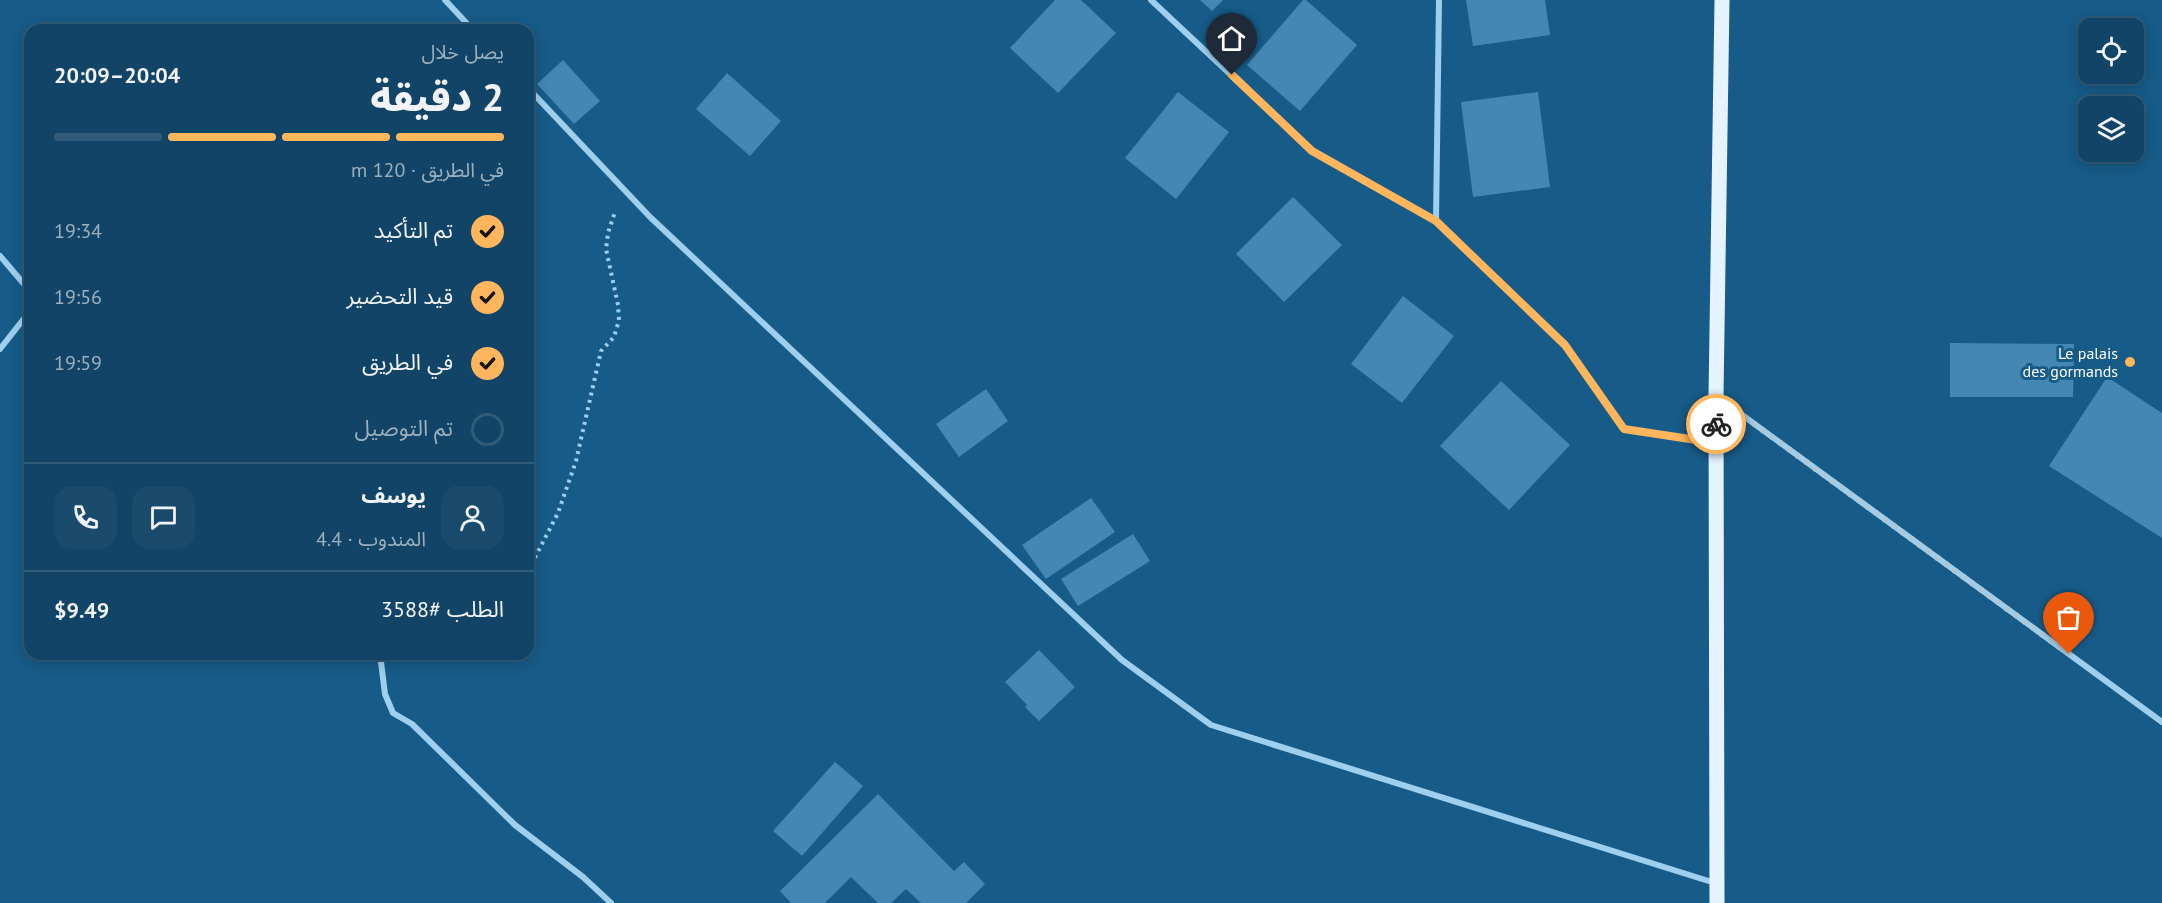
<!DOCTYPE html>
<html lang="ar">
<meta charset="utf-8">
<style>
:root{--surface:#146;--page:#1a4b6c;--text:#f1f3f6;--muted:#9cb0bf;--line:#305c7a;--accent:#ffb55b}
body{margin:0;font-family:"PT Sans","Noto Sans Arabic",sans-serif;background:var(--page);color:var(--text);direction:rtl;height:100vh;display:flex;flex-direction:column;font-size:22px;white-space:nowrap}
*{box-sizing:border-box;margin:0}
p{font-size:20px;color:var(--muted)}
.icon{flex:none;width:33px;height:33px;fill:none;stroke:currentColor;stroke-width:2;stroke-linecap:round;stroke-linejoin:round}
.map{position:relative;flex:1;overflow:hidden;direction:ltr}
.side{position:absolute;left:24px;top:24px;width:510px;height:636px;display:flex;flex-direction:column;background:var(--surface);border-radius:18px;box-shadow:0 3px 15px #0003,0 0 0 2px var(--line);direction:rtl}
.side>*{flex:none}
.buttons{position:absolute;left:2078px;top:18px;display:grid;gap:12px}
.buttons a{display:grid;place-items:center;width:66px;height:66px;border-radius:12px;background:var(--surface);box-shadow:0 3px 15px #0003,0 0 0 2px var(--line);font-size:30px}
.pin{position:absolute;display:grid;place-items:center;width:51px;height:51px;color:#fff;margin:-62px -26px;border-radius:50% 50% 50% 0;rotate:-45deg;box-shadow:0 0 6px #0007}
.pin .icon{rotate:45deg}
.courier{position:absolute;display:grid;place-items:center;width:60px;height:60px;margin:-30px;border:4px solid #ffb55b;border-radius:50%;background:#fff;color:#222;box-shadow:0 2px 8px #0007}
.summary em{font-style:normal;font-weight:800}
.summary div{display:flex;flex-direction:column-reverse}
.summary{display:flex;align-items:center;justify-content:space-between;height:102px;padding:0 30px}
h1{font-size:39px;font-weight:800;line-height:45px}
.bar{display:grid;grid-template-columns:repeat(4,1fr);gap:9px 6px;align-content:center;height:72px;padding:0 30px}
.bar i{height:8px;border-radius:4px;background:var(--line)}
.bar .selected{background:var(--accent)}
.bar p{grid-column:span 4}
.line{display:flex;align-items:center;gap:15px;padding:0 30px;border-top:2px solid var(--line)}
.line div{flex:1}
.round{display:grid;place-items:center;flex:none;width:63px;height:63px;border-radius:18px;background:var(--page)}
ol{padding:0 30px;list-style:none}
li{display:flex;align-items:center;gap:18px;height:66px}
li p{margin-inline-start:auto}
li .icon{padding:6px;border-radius:50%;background:var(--accent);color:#111;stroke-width:4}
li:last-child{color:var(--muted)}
li i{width:33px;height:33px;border:3px solid var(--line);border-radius:50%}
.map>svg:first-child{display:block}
</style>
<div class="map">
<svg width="2162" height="903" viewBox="0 0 2162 903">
<rect width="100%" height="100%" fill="#175b88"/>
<g fill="#4487b3">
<polygon points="1055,0 1081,0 1116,33 1058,93 1010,48"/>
<polygon points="1200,0 1223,0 1212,11"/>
<polygon points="1303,0 1306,0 1357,45 1300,111 1247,65"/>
<polygon points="1466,0 1545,0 1550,35 1473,46"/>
<polygon points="563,60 600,101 574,124 537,84"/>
<polygon points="727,73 781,121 750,156 696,109"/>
<polygon points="1178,92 1229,132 1176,199 1125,158"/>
<polygon points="1538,92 1550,187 1473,197 1461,102"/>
<polygon points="1293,197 1342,245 1284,302 1236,254"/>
<polygon points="1403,296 1454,336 1402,403 1351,364"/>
<polygon points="1950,343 2074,344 2073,397 1950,397"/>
<polygon points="2107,377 2162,413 2162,538 2049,466"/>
<polygon points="1501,381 1570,445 1509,510 1440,446"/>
<polygon points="986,389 1008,421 959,457 936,424"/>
<polygon points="1091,498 1115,532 1046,579 1022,545"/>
<polygon points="1133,534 1150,561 1078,606 1061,579"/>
<polygon points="1039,650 1075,687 1039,721 1025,707 1027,705 1005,682"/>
<polygon points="835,762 863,786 802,856 773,831"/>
<polygon points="878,794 954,871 964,862 985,884 966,903 921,903 906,889 891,903 878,903 851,877 825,903 791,903 780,891"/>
</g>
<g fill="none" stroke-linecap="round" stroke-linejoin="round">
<polyline stroke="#9ecfee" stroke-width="4" stroke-dasharray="3 4.5" stroke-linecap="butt" points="528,571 558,513 576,461 601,351 614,337 619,320 618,305 606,249 608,233 615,212"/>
<g stroke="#9ecfee" stroke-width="6">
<polyline points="445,0 473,30"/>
<polyline points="1151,0 1312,151 1436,221 1565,345 1624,429 1716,443"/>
<polyline points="528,88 650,217 1122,660 1211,725 1715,883"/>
<polyline points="1436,221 1439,0"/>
<polyline points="0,256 30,291"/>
<polyline points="0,349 30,311"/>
<polyline points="1719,398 2162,722"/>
<polyline points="380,654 385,694 393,713 412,724 515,825 583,877 611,903"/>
</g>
<polyline stroke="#e5f3ff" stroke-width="15" points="1717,903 1716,396 1722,0"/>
</g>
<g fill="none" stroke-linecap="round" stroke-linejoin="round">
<polyline stroke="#aec6d5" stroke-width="6" stroke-dasharray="0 10.8" points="1716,424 1716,396 2069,654"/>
<polyline stroke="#ffb55b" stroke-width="8" points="1232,75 1312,151 1436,221 1565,345 1624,429 1716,443 1716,424"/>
</g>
<circle fill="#ffb55b" stroke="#175b88" stroke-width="2" cx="2130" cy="362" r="6"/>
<g text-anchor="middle" stroke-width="6" stroke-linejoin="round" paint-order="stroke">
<g font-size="16" fill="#fff" stroke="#175b88" text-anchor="end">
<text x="2118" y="359">Le palais<tspan x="2118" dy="18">des gormands</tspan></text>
</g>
</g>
</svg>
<div class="buttons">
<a><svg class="icon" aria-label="locate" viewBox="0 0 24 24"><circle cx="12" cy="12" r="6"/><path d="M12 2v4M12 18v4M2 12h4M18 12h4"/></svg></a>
<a><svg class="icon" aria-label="layers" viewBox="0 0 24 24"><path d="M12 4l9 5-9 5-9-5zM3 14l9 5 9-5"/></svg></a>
</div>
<div class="pin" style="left:2069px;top:654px;background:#ea580c"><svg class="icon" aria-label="bag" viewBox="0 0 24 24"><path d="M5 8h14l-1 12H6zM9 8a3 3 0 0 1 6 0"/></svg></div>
<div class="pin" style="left:1232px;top:75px;background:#1f2937"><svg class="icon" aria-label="home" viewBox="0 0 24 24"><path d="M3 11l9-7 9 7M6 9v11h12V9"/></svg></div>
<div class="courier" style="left:1716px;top:424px"><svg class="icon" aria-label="bike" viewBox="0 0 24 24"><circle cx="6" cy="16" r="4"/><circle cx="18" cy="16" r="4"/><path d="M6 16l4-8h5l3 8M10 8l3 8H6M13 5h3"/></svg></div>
<section class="side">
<div class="summary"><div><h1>2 دقيقة</h1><p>يصل خلال</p></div><em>20:04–20:09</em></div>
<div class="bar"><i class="selected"></i><i class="selected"></i><i class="selected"></i><i></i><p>في الطريق · 120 m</p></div>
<ol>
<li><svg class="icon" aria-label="check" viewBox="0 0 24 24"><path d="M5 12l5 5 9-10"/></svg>تم التأكيد<p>19:34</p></li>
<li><svg class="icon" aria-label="check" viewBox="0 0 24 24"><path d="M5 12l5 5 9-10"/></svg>قيد التحضير<p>19:56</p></li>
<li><svg class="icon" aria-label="check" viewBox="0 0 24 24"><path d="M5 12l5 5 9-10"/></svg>في الطريق<p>19:59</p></li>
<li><i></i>تم التوصيل</li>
</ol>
<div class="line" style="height:108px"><a class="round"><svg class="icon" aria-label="person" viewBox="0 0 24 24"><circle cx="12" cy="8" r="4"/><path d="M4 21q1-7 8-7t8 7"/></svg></a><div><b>يوسف</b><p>المندوب · 4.4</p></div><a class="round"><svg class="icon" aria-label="chat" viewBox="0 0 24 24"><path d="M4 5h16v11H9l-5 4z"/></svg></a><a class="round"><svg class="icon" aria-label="phone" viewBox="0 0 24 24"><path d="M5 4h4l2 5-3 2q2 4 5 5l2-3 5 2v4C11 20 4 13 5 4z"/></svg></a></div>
<div class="line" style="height:78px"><div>الطلب #3588</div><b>$9.49</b></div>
</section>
</div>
